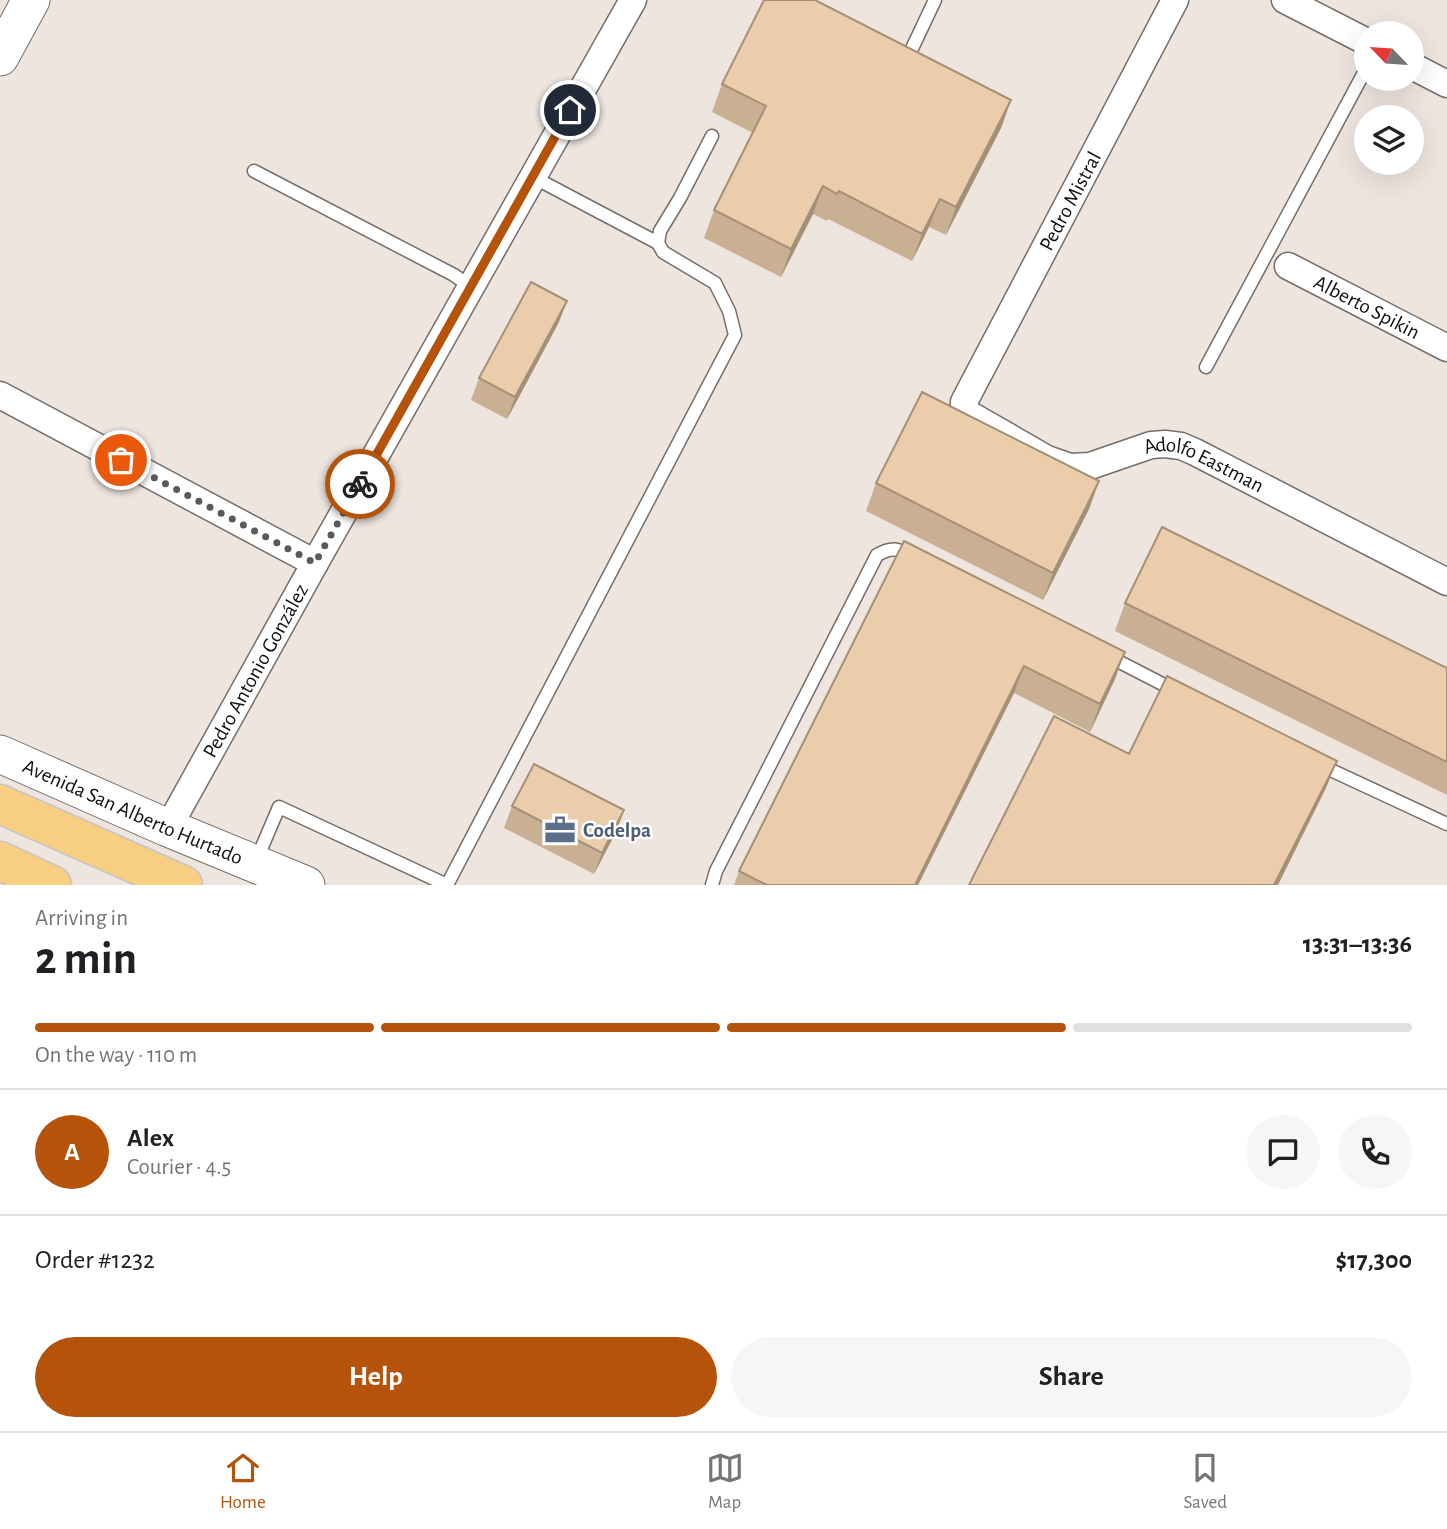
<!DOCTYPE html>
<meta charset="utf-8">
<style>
:root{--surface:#fff;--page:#f6f6f6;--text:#202124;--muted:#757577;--line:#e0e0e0;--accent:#b45309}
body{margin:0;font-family:"Alegreya Sans",sans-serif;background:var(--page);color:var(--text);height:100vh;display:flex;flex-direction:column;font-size:26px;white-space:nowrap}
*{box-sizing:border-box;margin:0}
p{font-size:23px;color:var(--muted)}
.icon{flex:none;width:38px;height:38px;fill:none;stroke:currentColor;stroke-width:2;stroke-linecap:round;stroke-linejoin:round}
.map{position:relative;height:885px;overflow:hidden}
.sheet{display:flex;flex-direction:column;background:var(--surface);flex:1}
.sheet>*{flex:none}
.needle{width:46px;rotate:295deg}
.fabs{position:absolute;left:1354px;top:21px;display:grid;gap:14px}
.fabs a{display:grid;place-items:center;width:70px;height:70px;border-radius:50%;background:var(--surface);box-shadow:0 7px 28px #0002;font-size:35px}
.pin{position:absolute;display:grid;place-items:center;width:60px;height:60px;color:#fff;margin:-30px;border:4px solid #fff;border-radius:50%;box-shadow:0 2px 7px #0007}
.courier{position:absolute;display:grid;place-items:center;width:70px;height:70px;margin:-35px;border:5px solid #b45309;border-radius:50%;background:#fff;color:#222;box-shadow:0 2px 9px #0007}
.headline em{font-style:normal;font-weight:700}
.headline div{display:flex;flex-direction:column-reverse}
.headline{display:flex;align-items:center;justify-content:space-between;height:119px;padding:0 35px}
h1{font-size:46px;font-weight:700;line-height:52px}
.bar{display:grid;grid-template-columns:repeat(4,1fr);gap:10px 7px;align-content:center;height:84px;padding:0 35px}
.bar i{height:9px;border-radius:5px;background:var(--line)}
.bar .selected{background:var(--accent)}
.bar p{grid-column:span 4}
.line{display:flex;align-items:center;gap:18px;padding:0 35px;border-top:2px solid var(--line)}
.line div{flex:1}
.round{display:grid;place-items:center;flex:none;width:74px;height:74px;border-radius:37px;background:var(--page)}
.primary-button{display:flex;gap:14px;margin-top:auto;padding:14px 35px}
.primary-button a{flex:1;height:80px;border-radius:42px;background:var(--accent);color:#fff;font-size:28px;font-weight:700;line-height:80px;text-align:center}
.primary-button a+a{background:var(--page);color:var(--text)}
.dock{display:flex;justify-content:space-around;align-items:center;height:98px;border-top:2px solid var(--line);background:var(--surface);font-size:19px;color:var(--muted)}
.dock a{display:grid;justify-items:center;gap:4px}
.dock .selected{color:var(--accent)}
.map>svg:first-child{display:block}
</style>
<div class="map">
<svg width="1447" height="885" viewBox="0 0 1447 885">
<rect width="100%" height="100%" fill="#eee5df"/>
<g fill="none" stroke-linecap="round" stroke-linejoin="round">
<defs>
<g id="service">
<polyline points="908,57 935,0"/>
<polyline points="254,171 454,275 471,287"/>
<polyline points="533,177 658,243"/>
<polyline points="1206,367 1367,67"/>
<polyline points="1108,656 1176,691"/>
<polyline points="1320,765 1447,824"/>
<polyline points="256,861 279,807 447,885"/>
<polyline points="447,885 735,335 729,311 715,283 663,252 658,243 660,231 680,198 712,136"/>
<path d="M712 885 716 871 877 555C893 546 898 549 914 557"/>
</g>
<g id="minor">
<path id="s1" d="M1175 0 964 402V408L967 413 1047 459 1070 467 1090 466 1151 445 1165 444 1181 446 1195 452 1447 582"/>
<polyline points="1285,0 1367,42"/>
<polyline points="1412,66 1447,84"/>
<path id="s2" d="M1288 266 1447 348"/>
<polyline points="0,395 315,563"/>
<path id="s3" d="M168 828 315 563 633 0"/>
</g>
<g id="secondary">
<polyline points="0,57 31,0"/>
<path id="s4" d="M0 754 168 828 306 885"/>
</g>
<g id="motorway">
<polyline points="0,804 183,885"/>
<polyline points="0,861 52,885"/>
</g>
</defs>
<use href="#service" stroke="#766e69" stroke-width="15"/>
<use href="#minor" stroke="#766e69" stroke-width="29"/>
<use href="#secondary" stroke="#766e69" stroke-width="39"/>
<use href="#motorway" stroke="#c6c5c5" stroke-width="41"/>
<use href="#service" stroke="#fff" stroke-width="12"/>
<use href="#minor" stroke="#fff" stroke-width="26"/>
<use href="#secondary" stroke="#fff" stroke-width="37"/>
<use href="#motorway" stroke="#f8ce83" stroke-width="38"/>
</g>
<g fill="#cab093">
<polygon points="722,84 1011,100 1001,128 946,235 929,227 912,261 828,219 827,221 813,214 781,277 704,238 714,210 753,133 712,112"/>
<polygon points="559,322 507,419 471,400 479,378"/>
<polygon points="1099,481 1089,509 1043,600 866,511 876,483"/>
<polygon points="904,541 1115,679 1090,732 1014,693 918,885 734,885 739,871"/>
<polygon points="1125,603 1447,668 1447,795 1115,631"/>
<polygon points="512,806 624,810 616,832 594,874 504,828"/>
</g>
<g fill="#a49078">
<polygon points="1011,100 1001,128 946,235 956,207"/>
<polygon points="823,186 813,214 781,277 791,249"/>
<polygon points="940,199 929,227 912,261 922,234"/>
<polygon points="567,301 559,322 507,419 515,397"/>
<polygon points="1099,481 1089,509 1043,600 1053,573"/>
<polygon points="1125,652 1115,679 1090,732 1100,704"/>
<polygon points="1024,666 1014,693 918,885 915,885"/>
<polygon points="1337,761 1326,788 1278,885 1274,885"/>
<polygon points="624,810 616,832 594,874 602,853"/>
</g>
<g fill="#ebcdab" stroke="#a49078" stroke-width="2">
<polygon points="764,0 815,0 1011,100 956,207 940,199 922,234 839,191 837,194 823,186 791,249 714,210 766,106 722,84"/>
<polygon points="531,282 567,301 515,397 479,378"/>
<polygon points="922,392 1099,481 1053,573 876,483"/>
<polygon points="1162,527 1447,668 1447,762 1125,603"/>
<polygon points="904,541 1125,652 1100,704 1024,666 915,885 767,885 739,871"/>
<polygon points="1167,676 1337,761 1274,885 969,885 1054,716 1129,754"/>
<polygon points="534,764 624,810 602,853 512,806"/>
</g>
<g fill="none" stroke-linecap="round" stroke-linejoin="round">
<polyline stroke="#5e5956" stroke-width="7" stroke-dasharray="0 12.6" points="121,460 315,563 360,484"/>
<polyline stroke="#b45309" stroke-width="9" points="360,484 570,110"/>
</g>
<defs>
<symbol id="office-bare" viewBox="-9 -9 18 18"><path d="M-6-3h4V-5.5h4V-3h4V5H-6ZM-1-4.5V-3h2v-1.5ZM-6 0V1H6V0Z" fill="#5c6f8a" stroke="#fff" stroke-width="2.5" paint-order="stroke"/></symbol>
</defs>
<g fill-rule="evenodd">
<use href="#office-bare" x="538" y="808" width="44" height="44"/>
</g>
<g text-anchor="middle" stroke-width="5" stroke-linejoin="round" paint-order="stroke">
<g font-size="21" fill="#110e0c" stroke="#fff">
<text transform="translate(1070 201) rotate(-62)" y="7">Pedro Mistral</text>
<text dy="7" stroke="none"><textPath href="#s2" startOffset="89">Alberto Spikin</textPath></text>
<text dy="7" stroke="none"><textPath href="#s1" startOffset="724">Adolfo Eastman</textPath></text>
<text dy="7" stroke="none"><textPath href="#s3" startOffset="180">Pedro Antonio González</textPath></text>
<text dy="7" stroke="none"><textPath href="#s4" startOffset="145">Avenida San Alberto Hurtado</textPath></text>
</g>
<g font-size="21" font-weight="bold" fill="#4e5e75" stroke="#fff" text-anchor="start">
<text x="583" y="837">Codelpa</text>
</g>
</g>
</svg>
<div class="fabs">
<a><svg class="needle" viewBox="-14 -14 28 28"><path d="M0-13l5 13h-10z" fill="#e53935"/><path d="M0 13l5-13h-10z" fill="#757577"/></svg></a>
<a><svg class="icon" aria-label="layers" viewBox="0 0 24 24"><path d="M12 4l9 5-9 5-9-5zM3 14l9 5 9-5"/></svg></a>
</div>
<div class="pin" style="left:121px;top:460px;background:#ea580c"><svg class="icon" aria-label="bag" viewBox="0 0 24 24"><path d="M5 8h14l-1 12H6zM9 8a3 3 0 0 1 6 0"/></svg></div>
<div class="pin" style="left:570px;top:110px;background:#1f2937"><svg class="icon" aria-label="home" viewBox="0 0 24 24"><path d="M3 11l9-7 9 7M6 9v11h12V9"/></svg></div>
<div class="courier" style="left:360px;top:484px"><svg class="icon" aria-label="bike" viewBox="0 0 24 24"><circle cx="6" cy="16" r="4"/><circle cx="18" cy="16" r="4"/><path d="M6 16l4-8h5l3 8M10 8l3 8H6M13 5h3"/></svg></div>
</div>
<section class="sheet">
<div class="headline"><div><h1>2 min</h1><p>Arriving in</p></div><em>13:31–13:36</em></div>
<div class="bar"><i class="selected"></i><i class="selected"></i><i class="selected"></i><i></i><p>On the way · 110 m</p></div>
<div class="line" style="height:126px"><b class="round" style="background:var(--accent);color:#fff">A</b><div><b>Alex</b><p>Courier · 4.5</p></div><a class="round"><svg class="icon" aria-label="chat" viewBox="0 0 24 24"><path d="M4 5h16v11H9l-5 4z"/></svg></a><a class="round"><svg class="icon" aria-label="phone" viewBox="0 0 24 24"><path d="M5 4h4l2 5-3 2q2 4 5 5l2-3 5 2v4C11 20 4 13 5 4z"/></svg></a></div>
<div class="line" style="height:91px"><div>Order #1232</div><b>$17,300</b></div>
<div class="primary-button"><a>Help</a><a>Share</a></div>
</section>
<nav class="dock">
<a class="selected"><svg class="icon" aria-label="home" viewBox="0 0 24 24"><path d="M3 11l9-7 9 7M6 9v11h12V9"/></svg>Home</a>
<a><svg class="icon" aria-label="map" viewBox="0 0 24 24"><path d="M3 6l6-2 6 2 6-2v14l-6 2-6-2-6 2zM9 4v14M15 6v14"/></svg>Map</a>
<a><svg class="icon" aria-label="saved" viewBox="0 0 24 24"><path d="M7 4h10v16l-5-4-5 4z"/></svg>Saved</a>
</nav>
